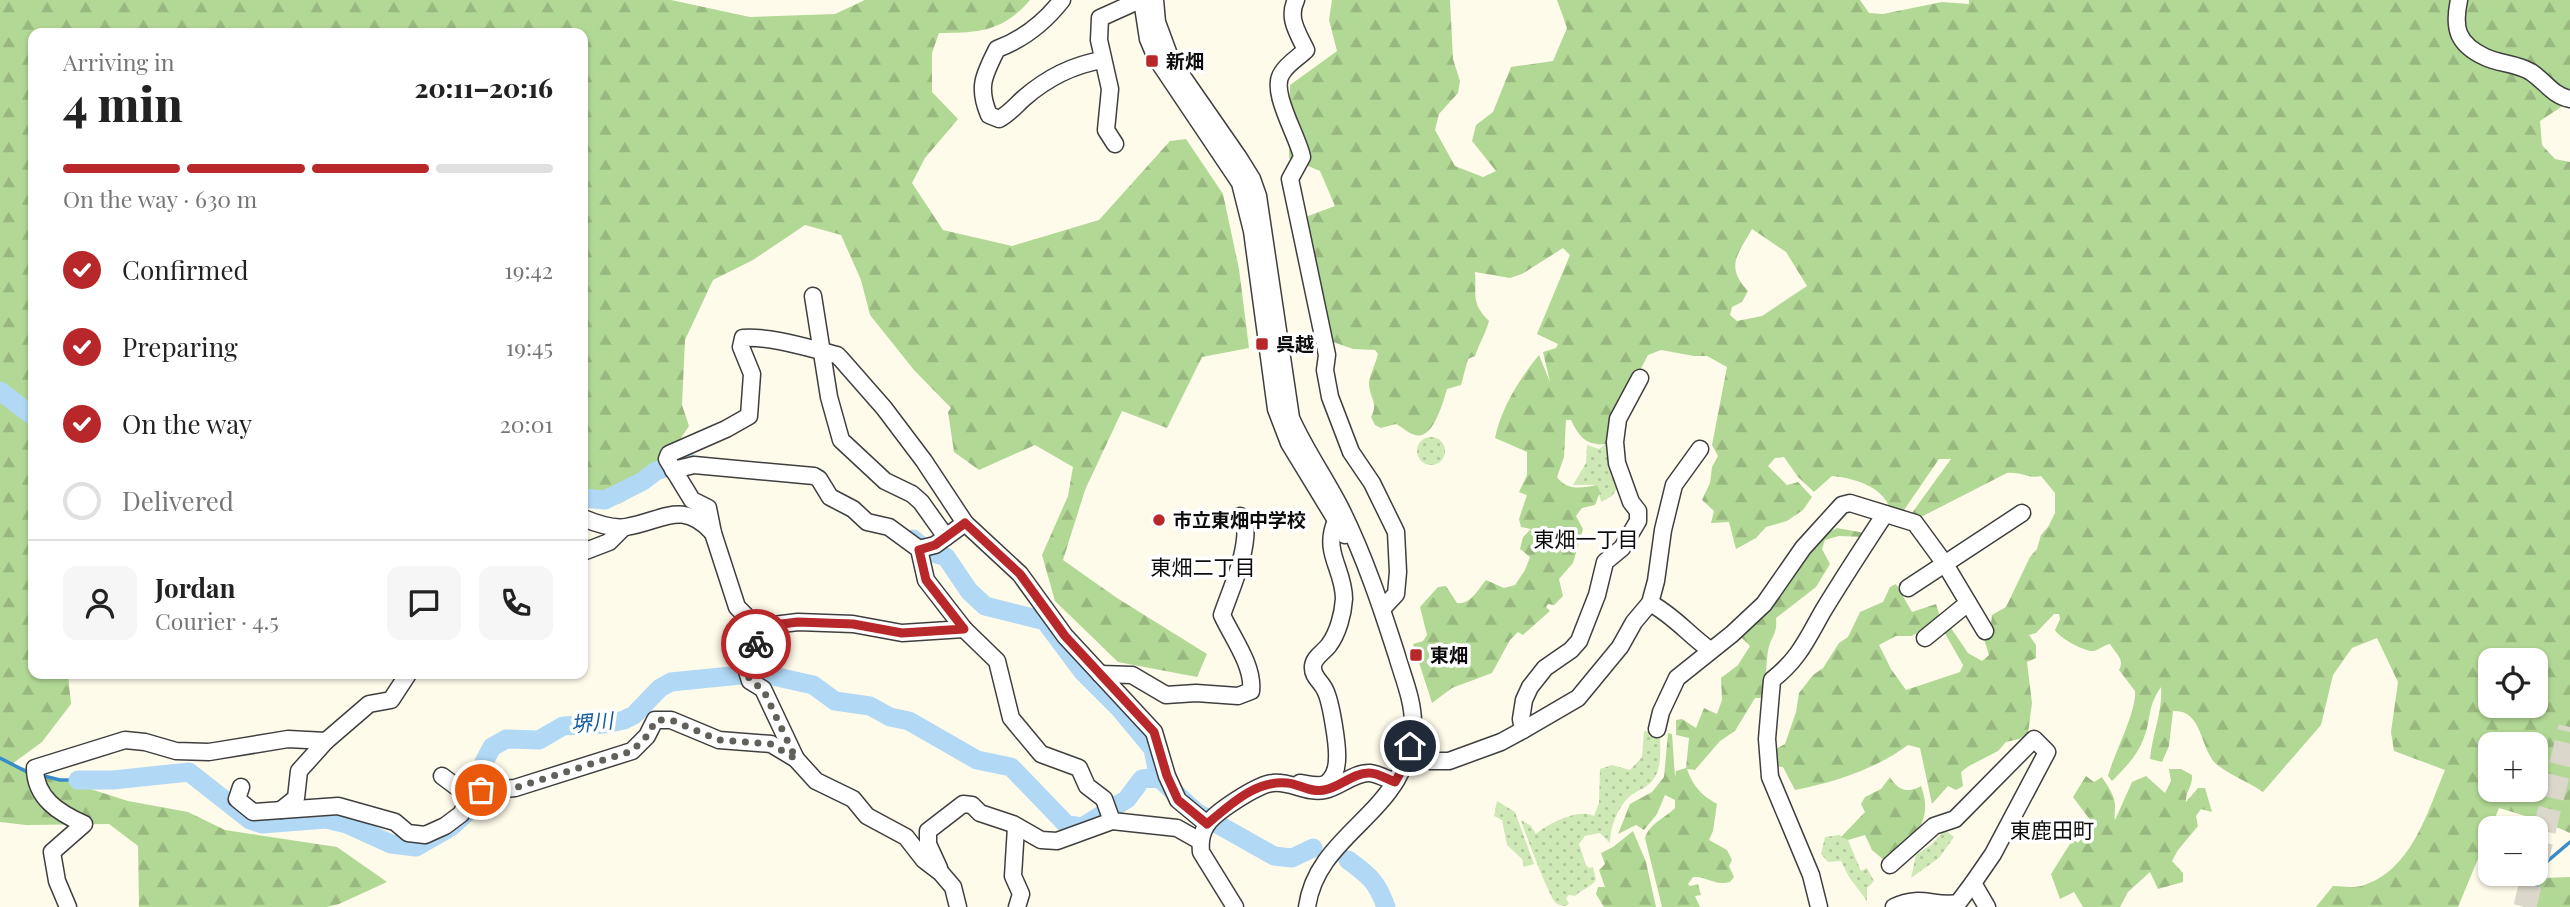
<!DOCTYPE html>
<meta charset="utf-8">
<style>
:root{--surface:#fff;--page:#f6f6f6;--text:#222;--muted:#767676;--line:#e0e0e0;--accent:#b8272a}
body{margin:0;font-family:"Playfair Display","Noto Sans JP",serif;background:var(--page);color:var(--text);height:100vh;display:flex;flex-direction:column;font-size:26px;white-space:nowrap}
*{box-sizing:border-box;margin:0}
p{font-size:23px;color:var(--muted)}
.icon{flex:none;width:38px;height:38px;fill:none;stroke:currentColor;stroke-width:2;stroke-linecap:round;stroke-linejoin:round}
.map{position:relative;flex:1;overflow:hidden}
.side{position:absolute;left:28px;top:28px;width:560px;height:651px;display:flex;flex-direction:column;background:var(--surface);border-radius:14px;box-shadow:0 2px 5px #0004}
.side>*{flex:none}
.fabs{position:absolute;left:2478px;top:648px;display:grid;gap:14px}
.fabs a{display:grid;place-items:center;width:70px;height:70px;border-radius:14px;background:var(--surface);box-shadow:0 2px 5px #0004;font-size:35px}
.pin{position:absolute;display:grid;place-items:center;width:60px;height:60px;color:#fff;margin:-30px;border:4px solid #fff;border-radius:50%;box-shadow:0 2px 7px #0007}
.courier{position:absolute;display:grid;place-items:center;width:70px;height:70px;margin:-35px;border:5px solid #b8272a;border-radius:50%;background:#fff;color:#222;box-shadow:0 2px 9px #0007}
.head em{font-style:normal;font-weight:800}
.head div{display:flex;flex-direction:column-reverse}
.head{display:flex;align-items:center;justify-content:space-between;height:119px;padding:0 35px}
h1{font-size:46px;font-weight:800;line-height:52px}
.bar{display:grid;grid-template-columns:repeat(4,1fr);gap:10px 7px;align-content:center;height:84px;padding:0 35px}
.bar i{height:9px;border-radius:5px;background:var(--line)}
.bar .current{background:var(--accent)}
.bar p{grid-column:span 4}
.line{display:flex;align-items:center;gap:18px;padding:0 35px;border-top:2px solid var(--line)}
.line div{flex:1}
.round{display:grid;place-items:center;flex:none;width:74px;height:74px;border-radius:14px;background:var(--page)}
ol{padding:0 35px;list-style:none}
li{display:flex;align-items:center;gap:21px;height:77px}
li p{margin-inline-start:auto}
li .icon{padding:7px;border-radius:50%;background:var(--accent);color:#fff;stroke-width:4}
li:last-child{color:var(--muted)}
li i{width:38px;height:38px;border:4px solid var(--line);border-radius:50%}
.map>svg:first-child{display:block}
</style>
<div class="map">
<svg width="2570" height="907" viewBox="0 0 2570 907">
<defs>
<pattern id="grass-dots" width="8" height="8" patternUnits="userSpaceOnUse" patternTransform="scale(1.75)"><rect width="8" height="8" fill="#cee8b6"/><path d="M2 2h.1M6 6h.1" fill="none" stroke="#b0c69b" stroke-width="1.8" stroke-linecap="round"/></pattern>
<pattern id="forest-firs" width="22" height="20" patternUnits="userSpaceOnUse" patternTransform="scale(1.75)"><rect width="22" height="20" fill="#b2d895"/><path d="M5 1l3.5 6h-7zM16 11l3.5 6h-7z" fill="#98b87f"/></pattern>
</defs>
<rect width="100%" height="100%" fill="#fffbeb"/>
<g fill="url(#grass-dots)">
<circle cx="1431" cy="451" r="14"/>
<polygon points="1606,444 1620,484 1612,496 1601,502 1597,485 1573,485 1586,463 1587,445 1599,449"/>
<path d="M1644 731 1660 733C1660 747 1662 765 1655 777 1648 789 1638 789 1629 797 1617 808 1610 828 1610 843L1600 833 1585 836 1579 844 1586 865 1589 868 1593 867 1596 880C1590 888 1582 889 1575 896L1569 895 1566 898 1569 904 1565 906C1562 906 1558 905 1555 902 1549 896 1524 831 1521 820L1531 826 1536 834C1549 823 1579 808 1594 816L1599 803 1600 769 1612 765 1630 770 1642 757Z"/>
<polygon points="1497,801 1515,812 1534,864 1524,867 1522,859 1507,845 1502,820 1494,816"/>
<polygon points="1945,830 1954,837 1939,858 1911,878 1916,855 1932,844"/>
<polygon points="1839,835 1848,840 1861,871 1867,868 1874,881 1867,888 1867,901 1849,877 1841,861 1828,862 1821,854 1825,837"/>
</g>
<g fill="url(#forest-firs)" fill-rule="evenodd">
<path d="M0 0H671L750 17 835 14 865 0H1030C1003 32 978 33 939 33L932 53V92L958 119 925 158 912 183 943 230 1012 246 1099 220 1170 141 1186 139 1223 194 1239 269 1249 348 1202 357 1167 428 1122 411 1085 490 1063 560 1117 598 1207 654 1197 677 1118 662 1055 601 1042 555 1068 496 1073 467 1035 445 979 470 954 452 948 412 951 408 914 370 870 315 861 280 841 235 805 225 753 260 713 280 685 340 682 405 689 426 649 487 619 504 583 490V33H33V674H68L71 704 42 742 12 764 128 801 188 812 225 830 337 847 387 882 339 904 327 907H139L138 846 109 824 26 825 0 822Z"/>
<path d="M1332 0H1450L1453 59 1460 81 1458 93 1439 114 1435 130 1455 166 1483 177 1496 171 1472 141 1476 125 1493 112 1511 67 1553 61 1567 28 1557 0H1860L1869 13 1883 14 1942 2 1969 4V0H2570V101L2540 121 2542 145 2555 159 2570 162V833L2542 821 2499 808 2458 907H2316L2333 886C2342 886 2352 888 2361 886 2411 872 2427 813 2445 770L2394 751 2391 732 2398 682 2377 638 2352 648 2333 675 2321 725 2263 792C2250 783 2226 773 2215 763 2200 747 2202 709 2173 711L2169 746 2162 762 2150 759C2152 735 2163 711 2161 687 2146 709 2152 719 2143 740 2137 756 2124 769 2112 781L2108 776C2114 754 2137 711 2135 691L2119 670C2125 659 2116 654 2110 644 2104 645 2100 649 2094 651 2085 652 2059 638 2055 630L2060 619 2059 614H2054L2036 633 2029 635 2036 645V658L2027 662 2032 703 2028 733 2019 739 2006 742 1998 751 1969 766 1961 772 1963 786 1956 790 1948 786 1932 804 1920 748 1908 745C1876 769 1835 782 1795 790L1783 767 1775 766 1774 750 1785 744 1796 712 1799 693 1813 675 1823 668 1839 643 1848 637 1860 612 1883 602 1890 587 1896 584 1912 612 1936 604 1939 613 1938 619 1912 636H1896L1879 645 1891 669 1906 690 1960 672 1963 665 1943 630 1949 625 1968 653 1982 661 1989 655 1984 639 1990 633 1992 615 2006 607 2030 557 2037 549 2041 535 2048 527 2055 513V493L2041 476C2030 479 2019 471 2007 473L1921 517H1909L1951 459H1939L1902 513 1890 509C1883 486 1853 478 1832 476L1814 492 1798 477 1784 457 1775 458 1768 466 1787 485 1798 482 1812 497 1803 510 1787 521 1766 527 1756 538 1736 549 1729 522 1711 523 1714 511 1702 500 1710 483 1712 467 1718 456 1712 445 1727 367 1707 356H1694L1661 350 1648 355 1636 378 1606 444C1587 446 1579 437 1571 420H1566L1564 457 1557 477C1567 491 1581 488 1597 485L1600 492 1595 505 1582 508 1576 516 1583 529 1573 563 1559 579 1563 596 1554 605 1548 604 1546 607 1550 611 1523 635 1518 632 1510 640 1492 673 1452 688 1432 703 1413 644 1423 641 1427 635 1420 607 1438 587 1446 586 1457 603C1471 605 1478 589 1486 580L1504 588 1515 585 1525 570 1530 557 1520 549 1523 537 1531 529 1521 527 1519 519 1527 495 1519 492 1527 475V452L1495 438C1501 408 1520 378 1539 355L1550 382 1543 352 1556 348 1558 344 1537 334 1570 255 1563 248 1522 274 1510 278 1475 272C1477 294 1470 303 1489 321 1485 335 1479 344 1475 356L1468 359 1461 385 1447 389C1443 402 1433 441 1415 435 1409 434 1402 427 1396 424L1381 428 1375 425 1371 417C1379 403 1369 397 1369 383 1370 374 1376 363 1378 354L1375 350 1353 349 1333 342 1301 275 1297 237 1308 216 1335 206 1320 171 1289 158 1290 85 1337 51 1329 20ZM1752 229 1786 252 1807 286 1762 316 1737 321 1730 315 1732 307 1742 302 1748 291C1724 266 1739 253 1752 229ZM2490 660H2536V705H2490ZM2490 744H2536V789H2490Z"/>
<path d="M1837 528 1865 533 1864 537 1839 536 1825 540 1822 549 1830 564 1816 587 1776 618C1778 634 1770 638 1768 651 1765 670 1768 679 1761 698H1755L1735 731 1720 741 1695 770 1687 769C1693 786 1701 795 1717 804L1713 831 1709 840 1727 850 1732 860 1729 866 1734 877 1730 882C1713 886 1708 876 1693 877L1688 884 1690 886 1698 884 1701 895 1695 896 1700 907H1662L1645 838C1650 823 1664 819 1675 808V800L1665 795 1657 814 1644 830 1636 825 1618 834 1630 804 1652 792 1664 777 1668 733 1672 734 1675 777 1676 771 1686 768 1689 738 1676 735V720L1682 719 1696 728 1704 708 1717 714 1722 700 1721 678 1738 665 1750 646 1737 633 1769 604 1822 536Z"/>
<path d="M2169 769H2181L2192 775C2193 786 2185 792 2186 802L2198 788H2205L2212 812 2201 809 2196 816 2198 826 2178 850 2172 861 2183 873V882L2158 889 2150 872 2128 892 2120 907H2083L2074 892 2060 899 2051 874 2073 839 2078 843 2093 824 2073 797 2086 776 2094 782 2102 777C2107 785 2116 797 2115 807 2115 811 2114 815 2115 820L2132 782 2146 776 2165 793 2171 781Z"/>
<path d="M1890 777C1897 790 1908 794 1921 786 1935 824 1912 838 1885 861L1872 850 1865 835 1848 840 1841 837 1865 812 1861 804 1865 797 1881 789Z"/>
<polygon points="1633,831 1646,862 1656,907 1604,907 1596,894 1598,887 1605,887 1599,870 1605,864 1601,853 1613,847"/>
<polygon points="2570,877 2570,907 2523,907 2544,878"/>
</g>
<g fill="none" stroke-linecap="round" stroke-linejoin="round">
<g stroke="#398cca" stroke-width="3.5">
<polyline points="0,758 29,773"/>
<polyline points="40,775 60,780 78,780"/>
<polyline points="2528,907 2536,894 2537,870 2570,842"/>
</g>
<g stroke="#b1d9f5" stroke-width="19">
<polyline points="0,391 33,416"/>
<polyline points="583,498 605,500 643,481 656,471 687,461"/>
<polyline points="913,539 927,551 946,557 969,591 985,606 1045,621 1083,672 1120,709 1153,749 1157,769"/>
<polyline points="78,780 113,780 189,772 250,820 262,824 326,819 347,824 391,844 416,847 451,827 475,805 484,762 492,747 506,739 539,740 563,726 605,724 624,720 634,715 660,688 671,682 760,673 813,685 835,701 870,706 890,717 909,721 977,760 1011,767 1066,824 1082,827 1127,799 1142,779 1158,777 1196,812 1274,856 1292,858 1313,848"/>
<path d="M1348 860C1370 876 1377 882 1386 907"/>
</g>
<g stroke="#dbd7ca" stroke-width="23" stroke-dasharray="23 11" stroke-linecap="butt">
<polyline points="2536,864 2570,727"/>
<polyline points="2525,907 2533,873"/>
</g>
<defs>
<g id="minor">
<path d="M1062 0C1044 23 1024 39 997 49 984 75 977 87 989 115L999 119C1009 114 1016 105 1024 98 1047 78 1073 65 1102 60"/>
<polyline points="1142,0 1148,39 1156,58 1240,183 1252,231 1276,409 1289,443 1345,535"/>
<path d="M1155 0 1157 22 1171 60 1239 158 1252 179 1258 196 1291 418C1305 450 1326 479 1342 511 1365 558 1381 606 1397 656 1403 677 1413 700 1413 723 1414 741 1406 763 1397 779 1370 825 1315 849 1307 907"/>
<path d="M1296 0C1287 18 1298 33 1306 50 1299 57 1287 64 1282 73 1269 91 1298 136 1302 157L1290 179 1327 355 1325 370 1330 397 1351 452 1372 483 1396 532 1398 572 1396 594 1382 609"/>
<path d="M2459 0C2453 28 2457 44 2485 57 2499 64 2516 63 2531 72 2546 82 2552 95 2570 99"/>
<polyline points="1115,144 1106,130 1110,89 1099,40 1100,18 1140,0"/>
<polyline points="813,296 829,397 841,440 885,481 912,494 921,502 946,537"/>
<polyline points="673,470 694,465 814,476 819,479 830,497 853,509 867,522 889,527 919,549 926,580 964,629 997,661 1011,718 1041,754 1079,768 1087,786 1104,799 1112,821"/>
<path d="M583 518C595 523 614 529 626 527 663 521 682 499 713 533"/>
<polyline points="919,549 935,545 965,523"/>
<polyline points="583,552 609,542 623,528"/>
<polyline points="1908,588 2022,513"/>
<path d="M1650 603C1673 615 1689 635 1710 650"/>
<polyline points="757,627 798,622 853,624 902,633 964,629"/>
<polyline points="1925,638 1968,603"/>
<path d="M1100 674 1132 675 1166 695 1196 693 1238 696 1251 691C1254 666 1232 637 1222 615 1232 586 1249 551 1245 520L1240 516"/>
<polyline points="1657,729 1661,712 1677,678 1732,634 1764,604 1803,548 1842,505 1850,503 1915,523 1945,564 1985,631"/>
<polyline points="1523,730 1578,698 1620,647 1634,622 1650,603 1656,581 1663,530 1674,485 1700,449"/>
<polyline points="1407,754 1430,761 1449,761 1501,742 1523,730 1521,719 1524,700 1530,687 1545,668 1571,650 1579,641 1597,595 1605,562 1622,548 1638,521 1638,511 1631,502 1617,463 1615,442 1618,419 1640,378"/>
<path d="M796 759 763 689 750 681 746 668 755 651 757 627 737 607 713 533 708 508 692 500 667 459 669 454 726 429 749 416 752 374 741 347 743 338C772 336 808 348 837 355L841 359 884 408 924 461 965 523 1020 574 1065 636 1154 732 1167 776 1178 800 1207 824"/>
<polyline points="442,776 470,797"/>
<path d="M1298 786 1300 783C1309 784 1319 788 1327 783 1334 777 1337 768 1337 759 1338 746 1331 701 1325 690 1321 681 1312 677 1313 666 1314 657 1324 652 1329 645 1338 633 1343 614 1344 599 1344 569 1322 552 1336 521"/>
<polyline points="241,787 237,799 253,812 338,806 395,822 408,833 425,835 445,826 461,814 470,797 481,791 515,788 632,751 647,736 655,720 671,720 719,740 771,744 796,759 816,781 853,799 867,816 906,837 924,860 941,873 953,887 958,907"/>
<polyline points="281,810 296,798 299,771 326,741"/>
<polyline points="1016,827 1013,876 1021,894 1017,907"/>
<polyline points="1890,865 1934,826 1955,819 2034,739 2047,752 1993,854 1973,883"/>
<polyline points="939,868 928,844 928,831 963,804 972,805 980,813 1013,824 1041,840 1057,841 1112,821 1177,828 1200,841"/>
<path d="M68 907 57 881 52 852 84 824C59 813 35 798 35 768L125 740 145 742 176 751 209 752 288 739 326 741 369 704 391 700 408 674"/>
<path d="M1235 907 1201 852C1200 842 1201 834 1206 826 1213 813 1258 784 1273 783 1291 781 1307 794 1325 790 1339 787 1355 772 1370 773 1378 774 1387 779 1395 782"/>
<path d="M1819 907 1811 875 1770 777 1767 739 1772 680C1799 659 1807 639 1823 611 1843 578 1864 546 1885 514"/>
<path d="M1894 907C1921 894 1933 907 1958 903L1973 883 1987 907"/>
</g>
</defs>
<use href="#minor" stroke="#3f3f3f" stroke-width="19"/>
<use href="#minor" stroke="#fff" stroke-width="16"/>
</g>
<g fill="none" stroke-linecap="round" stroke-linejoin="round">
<polyline stroke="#61605a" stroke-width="7" stroke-dasharray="0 12.6" points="481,790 515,788 632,751 647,736 656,720 671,720 719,740 771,744 796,759 763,689 750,681 746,668 755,651 756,644"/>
<path stroke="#b8272a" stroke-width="9" d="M756 644 757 627 798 622 853 624 902 633 964 629 926 580 919 550 935 545 965 523 1020 574 1065 636 1154 732 1167 776 1178 800 1207 824C1230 805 1255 780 1287 783 1300 784 1310 793 1324 790 1339 788 1354 772 1370 773 1378 773 1387 779 1395 782L1403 768 1410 746"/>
</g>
<g fill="#b8272a" stroke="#fff" stroke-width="2.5">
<rect x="1145" y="54" width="14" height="14" rx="3.5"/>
<rect x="1255" y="337" width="14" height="14" rx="3.5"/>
<circle cx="1159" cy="520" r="7"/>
<rect x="1409" y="648" width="14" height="14" rx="3.5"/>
</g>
<g text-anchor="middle" stroke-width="7" stroke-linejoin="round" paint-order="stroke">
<g font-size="19" font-weight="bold" fill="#0c0c0c" stroke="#fff" text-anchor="start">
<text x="1166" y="68">新畑</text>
<text x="1276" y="351">呉越</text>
<text x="1173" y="527">市立東畑中学校</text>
<text x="1430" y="662">東畑</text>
</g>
<g font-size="21" fill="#0c0c0c" stroke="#fff">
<text x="1586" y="547">東畑一丁目</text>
<text x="1203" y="575">東畑二丁目</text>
<text x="2052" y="838">東鹿田町</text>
</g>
<g font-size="21" font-style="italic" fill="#185e9a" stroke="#fff">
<text transform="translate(592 723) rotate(-6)" y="7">堺川</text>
</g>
</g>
</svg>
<div class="fabs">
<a><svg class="icon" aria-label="locate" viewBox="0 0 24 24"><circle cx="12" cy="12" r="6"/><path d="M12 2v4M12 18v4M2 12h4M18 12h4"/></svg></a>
<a>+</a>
<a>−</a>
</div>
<div class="pin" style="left:481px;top:790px;background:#ea580c"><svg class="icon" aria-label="bag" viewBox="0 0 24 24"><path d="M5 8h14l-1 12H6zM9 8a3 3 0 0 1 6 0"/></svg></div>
<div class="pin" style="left:1410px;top:746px;background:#1f2937"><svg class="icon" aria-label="home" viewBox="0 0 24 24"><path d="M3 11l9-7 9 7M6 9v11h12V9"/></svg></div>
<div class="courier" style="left:756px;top:644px"><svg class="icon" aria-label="bike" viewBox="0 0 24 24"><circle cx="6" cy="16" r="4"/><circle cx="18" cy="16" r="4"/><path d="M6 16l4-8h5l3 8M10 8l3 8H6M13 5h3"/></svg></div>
<section class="side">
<div class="head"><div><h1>4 min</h1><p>Arriving in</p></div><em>20:11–20:16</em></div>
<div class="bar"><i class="current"></i><i class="current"></i><i class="current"></i><i></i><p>On the way · 630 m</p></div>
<ol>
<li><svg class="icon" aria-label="check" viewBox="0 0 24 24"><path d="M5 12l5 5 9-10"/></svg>Confirmed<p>19:42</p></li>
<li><svg class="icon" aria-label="check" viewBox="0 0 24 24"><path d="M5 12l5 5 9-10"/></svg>Preparing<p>19:45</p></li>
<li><svg class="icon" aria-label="check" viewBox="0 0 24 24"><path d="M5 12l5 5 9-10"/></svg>On the way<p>20:01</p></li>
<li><i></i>Delivered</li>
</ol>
<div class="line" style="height:126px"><a class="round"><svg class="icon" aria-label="person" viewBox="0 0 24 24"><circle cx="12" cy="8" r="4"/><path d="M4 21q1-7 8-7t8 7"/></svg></a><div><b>Jordan</b><p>Courier · 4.5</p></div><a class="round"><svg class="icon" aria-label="chat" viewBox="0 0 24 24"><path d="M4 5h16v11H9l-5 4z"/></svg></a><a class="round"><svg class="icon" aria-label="phone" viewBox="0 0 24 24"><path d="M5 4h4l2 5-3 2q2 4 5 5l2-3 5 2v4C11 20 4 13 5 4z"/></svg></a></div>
</section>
</div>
